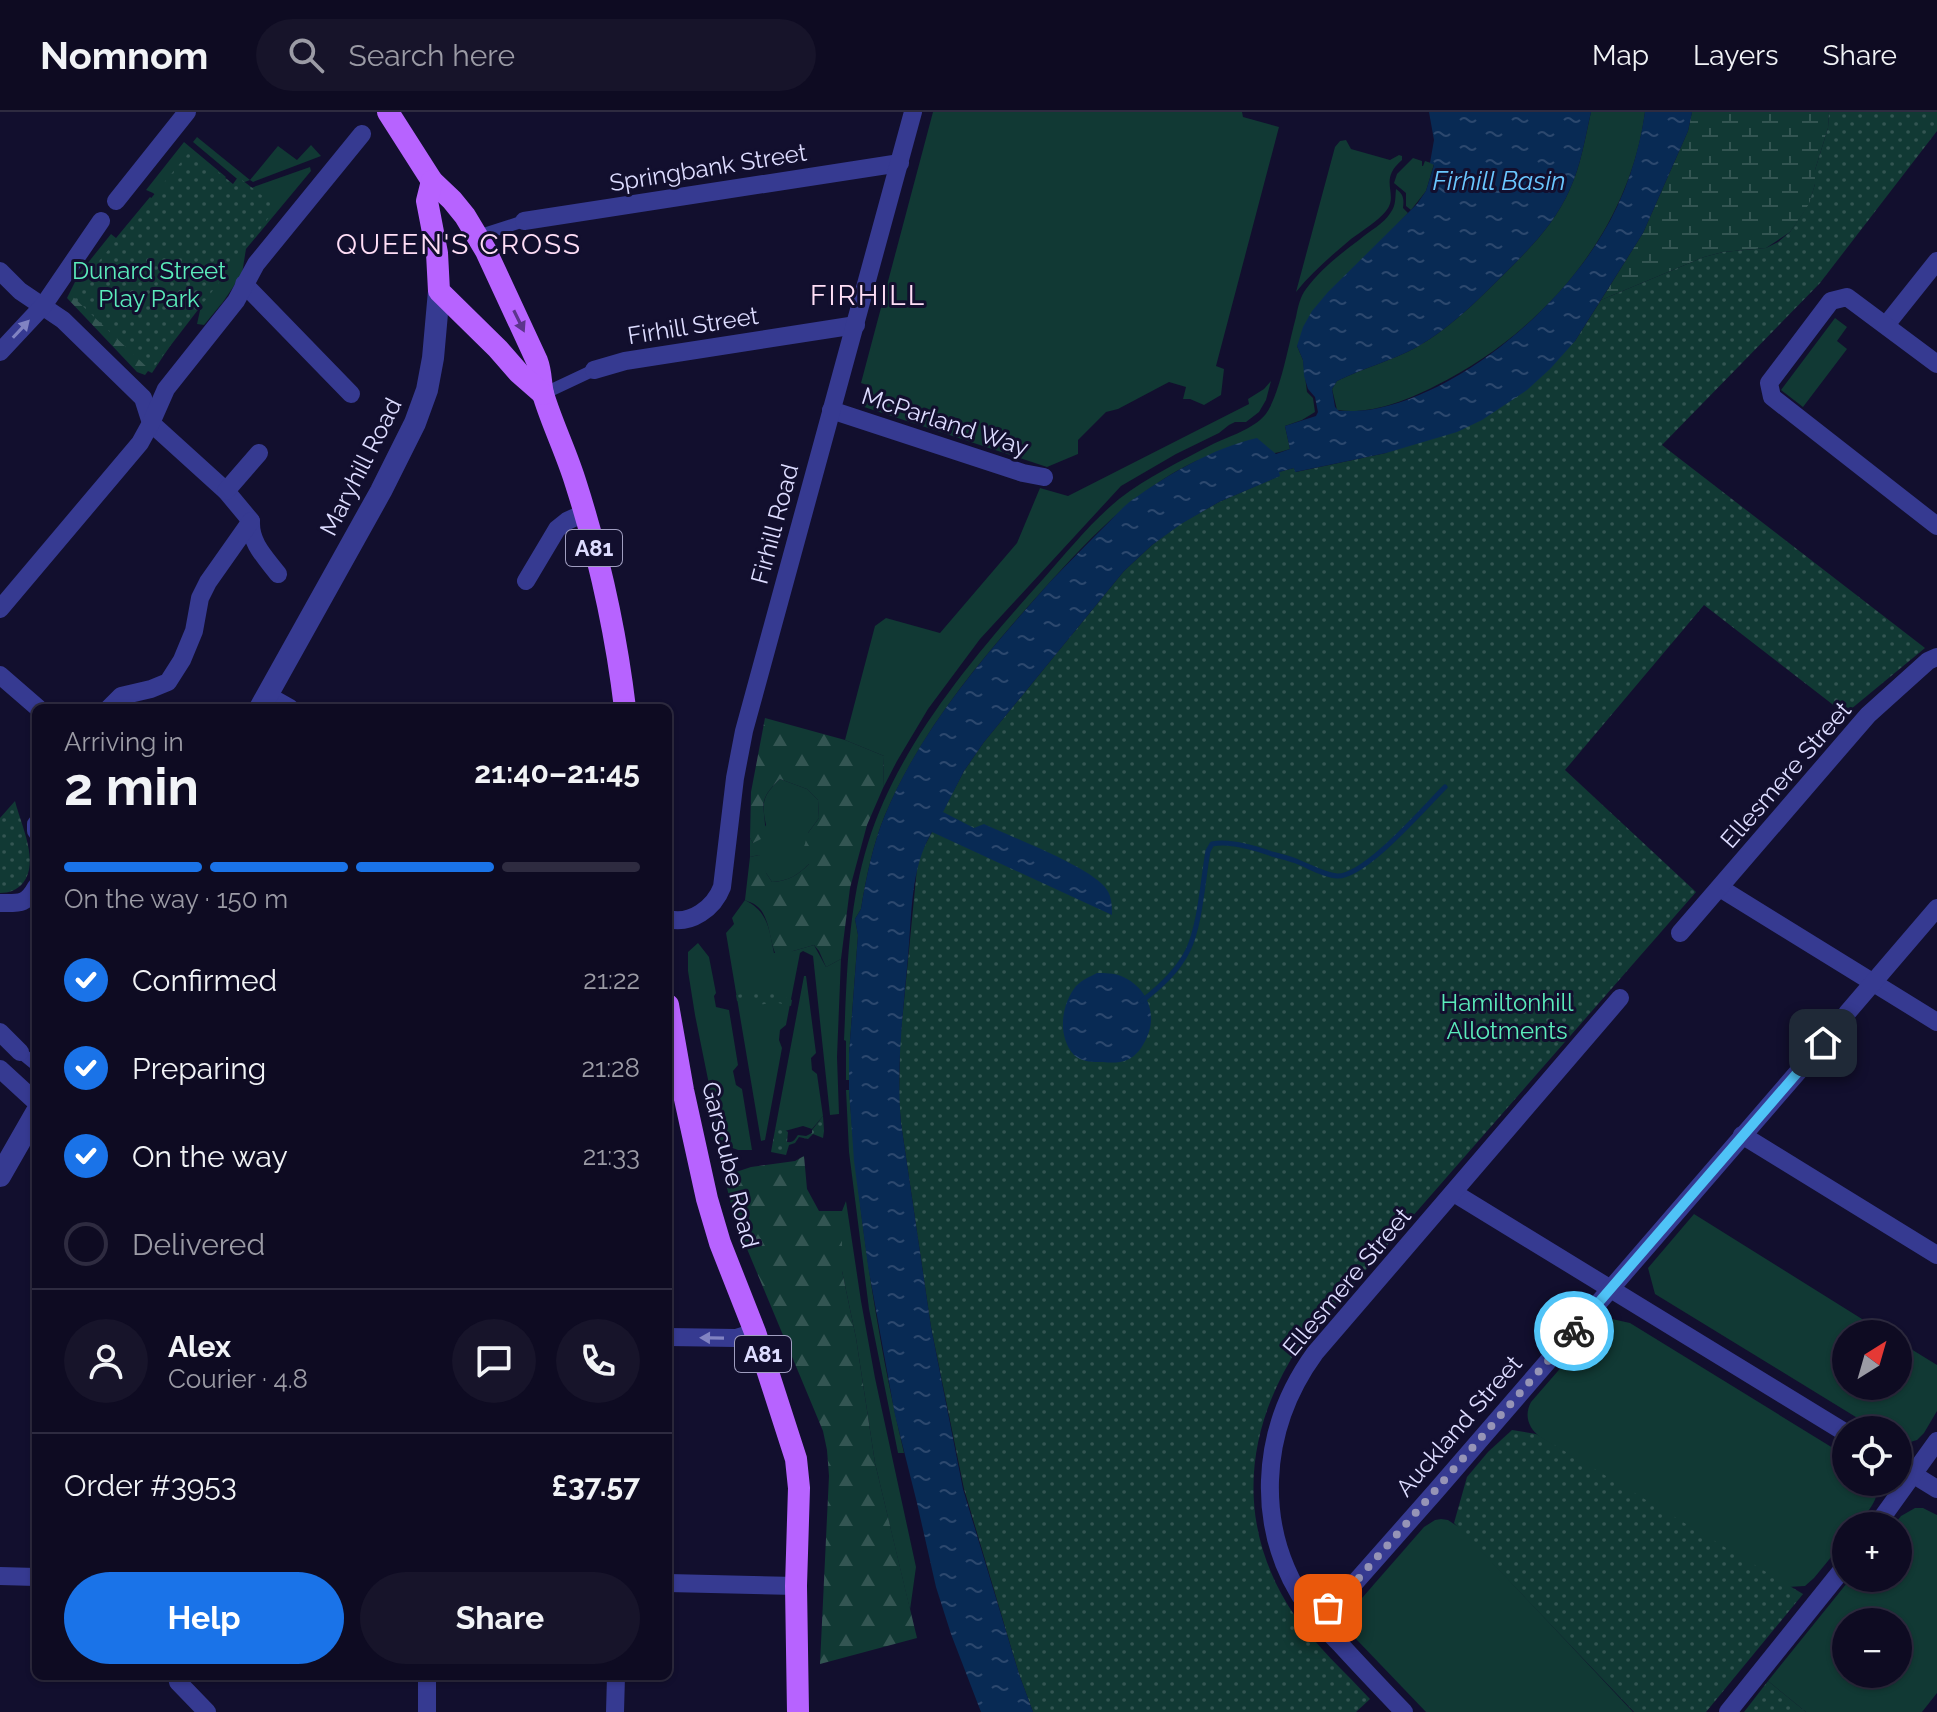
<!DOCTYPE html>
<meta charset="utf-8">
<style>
:root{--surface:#0e0b22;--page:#17142a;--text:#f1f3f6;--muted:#9b9ba5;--line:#2e2b40;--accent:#1a73e8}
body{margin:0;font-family:Raleway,sans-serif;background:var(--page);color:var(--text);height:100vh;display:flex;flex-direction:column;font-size:30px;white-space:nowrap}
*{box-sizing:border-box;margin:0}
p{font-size:26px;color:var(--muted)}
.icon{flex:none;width:44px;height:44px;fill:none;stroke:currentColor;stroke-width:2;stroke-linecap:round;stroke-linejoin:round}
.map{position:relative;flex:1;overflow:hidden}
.sheet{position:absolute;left:32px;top:592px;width:640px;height:976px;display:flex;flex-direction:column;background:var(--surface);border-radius:12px;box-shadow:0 2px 6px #0004,0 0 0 2px var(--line)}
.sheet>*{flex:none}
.needle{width:52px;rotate:37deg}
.controls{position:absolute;left:1832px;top:1208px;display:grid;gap:16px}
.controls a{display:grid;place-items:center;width:80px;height:80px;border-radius:50%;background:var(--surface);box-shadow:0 2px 6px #0004,0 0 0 2px var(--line);font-size:40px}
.pin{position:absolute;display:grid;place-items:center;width:68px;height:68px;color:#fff;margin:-34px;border-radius:16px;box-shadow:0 4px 12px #0006}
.courier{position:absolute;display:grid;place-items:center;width:80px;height:80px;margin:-40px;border:6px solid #4fc3f7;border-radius:50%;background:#fff;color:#222;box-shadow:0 2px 10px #0007}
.summary em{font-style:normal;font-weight:700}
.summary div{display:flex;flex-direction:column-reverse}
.summary{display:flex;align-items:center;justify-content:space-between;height:136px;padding:0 32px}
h1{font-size:52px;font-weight:700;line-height:60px}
.bar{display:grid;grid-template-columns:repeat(4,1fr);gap:12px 8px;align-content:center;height:96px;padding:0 32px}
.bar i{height:10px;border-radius:6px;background:var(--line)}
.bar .selected{background:var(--accent)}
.bar p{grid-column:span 4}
.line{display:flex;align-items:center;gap:20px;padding:0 32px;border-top:2px solid var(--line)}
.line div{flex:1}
.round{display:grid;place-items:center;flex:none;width:84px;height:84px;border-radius:42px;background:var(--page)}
ol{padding:0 32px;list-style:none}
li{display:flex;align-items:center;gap:24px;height:88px}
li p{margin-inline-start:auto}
li .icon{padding:8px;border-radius:50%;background:var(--accent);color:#fff;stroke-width:4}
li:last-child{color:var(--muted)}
li i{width:44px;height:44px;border:4px solid var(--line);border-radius:50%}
.action{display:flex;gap:16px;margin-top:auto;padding:16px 32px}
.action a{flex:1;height:92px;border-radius:48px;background:var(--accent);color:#fff;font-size:32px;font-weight:700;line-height:92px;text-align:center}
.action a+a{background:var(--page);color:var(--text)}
header{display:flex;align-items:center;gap:48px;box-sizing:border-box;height:112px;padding:0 40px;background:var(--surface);border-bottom:2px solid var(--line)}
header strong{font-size:38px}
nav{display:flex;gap:44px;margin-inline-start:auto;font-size:28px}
.search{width:560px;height:72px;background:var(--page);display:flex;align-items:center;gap:20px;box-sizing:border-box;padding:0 28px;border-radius:44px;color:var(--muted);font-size:30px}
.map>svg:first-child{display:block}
</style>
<header>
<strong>Nomnom</strong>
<div class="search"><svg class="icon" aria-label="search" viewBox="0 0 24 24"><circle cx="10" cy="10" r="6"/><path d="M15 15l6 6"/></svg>Search here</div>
<nav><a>Map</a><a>Layers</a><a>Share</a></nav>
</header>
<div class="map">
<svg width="1937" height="1600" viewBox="0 0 1937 1600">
<defs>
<pattern id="forest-firs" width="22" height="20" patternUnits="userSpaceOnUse" patternTransform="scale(2)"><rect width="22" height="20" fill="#113934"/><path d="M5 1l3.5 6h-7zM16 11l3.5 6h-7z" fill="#335552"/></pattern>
<pattern id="wetland-marsh" width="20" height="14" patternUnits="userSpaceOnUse" patternTransform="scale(2)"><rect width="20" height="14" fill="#113934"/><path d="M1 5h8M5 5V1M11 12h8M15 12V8" fill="none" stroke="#335552"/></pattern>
<pattern id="park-dots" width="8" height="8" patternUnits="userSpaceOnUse" patternTransform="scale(2)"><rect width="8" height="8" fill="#113934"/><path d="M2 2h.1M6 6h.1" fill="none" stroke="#335552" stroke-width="1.8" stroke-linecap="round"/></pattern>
<pattern id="water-ripples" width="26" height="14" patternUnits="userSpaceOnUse" patternTransform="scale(2)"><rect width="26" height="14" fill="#082a54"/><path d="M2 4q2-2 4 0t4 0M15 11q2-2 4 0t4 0" fill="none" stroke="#2c486e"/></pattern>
</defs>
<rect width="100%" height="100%" fill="#120f2e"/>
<g fill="#113934" fill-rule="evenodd">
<polygon points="933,0 1242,0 1243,5 1279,15 1216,254 1224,257 1221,283 1204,293 1190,287 1183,287 1186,275 1169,270 1118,297 1106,300 1078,328 1078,342 1047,355 861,294 867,273 861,271"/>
<path d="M1591 0H1645C1629 121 1542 221 1435 274 1406 289 1370 303 1337 298L1332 277 1337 269C1363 256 1391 249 1417 235 1446 218 1470 196 1493 173 1523 143 1553 116 1570 77 1581 53 1585 26 1591 0Z"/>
<polygon points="197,25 250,68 278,34 297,48 311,33 321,44 253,70 250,68 242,71 193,30"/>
<path d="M1346 28 1351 37 1390 48 1399 43 1402 44V48C1377 69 1400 82 1386 99 1377 110 1363 118 1351 127 1332 143 1312 160 1296 180L1335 35 1340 29Z"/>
<polygon points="184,30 226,65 184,108 153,81 146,78"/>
<polygon points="1413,46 1422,49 1422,54 1423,54 1425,49 1434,52 1426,79 1411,98 1406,94 1406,81 1394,71 1397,62"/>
<polygon points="310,55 311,59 246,137 242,162 223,190 204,213 197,212 204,180 248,77"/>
<path d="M1396 77C1404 82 1404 88 1403 96L1408 101 1388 122 1297 234 1303 248 1307 280 1313 286 1315 300 1302 308 1285 314 1290 337C1267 345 1242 345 1218 346 1210 347 1201 346 1194 350 1132 380 1087 429 1042 479 981 547 921 618 885 703 873 732 866 766 861 797L855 807 858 823 849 942 850 968H846V929L844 928C847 862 848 795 868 731 899 631 976 542 1044 466 1068 439 1091 410 1119 387 1147 365 1181 349 1213 332 1230 324 1253 317 1265 303 1280 284 1289 230 1296 205 1298 195 1300 185 1306 177 1320 158 1340 142 1359 128 1369 119 1384 112 1391 100 1396 93 1395 86 1396 77Z"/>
<polygon points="150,85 156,90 97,173 79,162 111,122 116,126"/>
<polygon points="1835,206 1847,215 1837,229 1847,237 1803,295 1781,278"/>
<polygon points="1271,269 1266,288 1259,300 1246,310 1235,310 1229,313 1219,321 1176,342 1121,374 980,527 928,597 897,649 883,676 884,644 845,628 875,514 886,506 940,521 1017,431 1040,376 1068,384 1249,292 1248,287 1264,277"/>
<path d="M780 667 807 677 818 688 819 706 808 721 810 751C798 763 789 769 772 770L766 761 759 743 750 745V726L753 731 766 713C761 690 763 683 780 667Z"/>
<path d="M745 788C768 800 769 816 774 841L793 839 814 833 826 855 841 847 837 945 839 1002 830 1003 813 844 803 839 800 841 786 913 780 918 779 928 782 936 765 1028 761 1029 726 821 734 812 732 806Z"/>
<polygon points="698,831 709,845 716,881 714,884 716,895 729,898 738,953 733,959 736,973 742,977 752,1038 738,1038 721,1032 695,903 688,859 688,840"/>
<polygon points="804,864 806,864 816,941 811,946 812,958 817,962 823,1004 812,1017 803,1014 785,1019 780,1016 775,1018"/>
<path d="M846 978H849C858 1100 876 1222 904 1341H898L869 1197 849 1040Z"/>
<polygon points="846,1089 861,1189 875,1266 916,1455 910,1498 875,1351 856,1226 842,1159 842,1099"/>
<polygon points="1694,1102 1886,1222 1846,1222 1846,1274 1898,1274 1898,1229 1937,1253 1937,1299 1924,1321 1917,1328 1907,1331 1898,1330 1898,1318 1877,1318 1655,1182 1648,1156"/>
<path d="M1612 1207 1630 1211 1846 1344V1370H1876C1881 1388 1867 1400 1856 1414H1846V1427L1814 1466 1805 1474 1788 1475 1540 1325C1528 1316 1524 1303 1531 1290L1597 1214 1601 1210Z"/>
<path d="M1915 1396H1923L1937 1403V1581L1922 1600H1806L1768 1569 1851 1466H1898V1414H1893L1901 1404ZM1846 1510H1898V1562H1846Z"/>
<path d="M1441 1407 1448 1408 1460 1416 1633 1600H1426L1357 1528C1348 1517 1346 1506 1355 1494L1424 1415 1435 1408Z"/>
</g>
<g fill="url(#forest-firs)">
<polygon points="79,162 97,173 172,231 152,261 148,259 145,263 137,260 67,186"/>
<path d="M765 606 845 628 884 644 883 676 867 713 850 776 841 847 826 855 819 839 814 833 793 839 778 847C769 833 771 806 758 795 754 791 749 790 745 788L750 745 759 743 765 748 766 761 772 770C789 769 798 763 809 752L804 735 808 721 819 706 818 688 807 677 780 667C754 691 767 695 765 725L753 731 750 726 751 680Z"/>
<polygon points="804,1044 807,1077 819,1099 842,1099 842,1159 856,1226 875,1351 917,1526 820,1552 829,1364 827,1338 823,1319 735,1108 724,1064 751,1055 795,1049"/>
</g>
<polygon fill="url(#wetland-marsh)" points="1692,0 1829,0 1828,16 1815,58 1815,72 1809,93 1790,120 1766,136 1723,140 1704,145 1601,188 1643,121 1688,19"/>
<g fill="url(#park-dots)">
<path d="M1829 0H1937V19L1820 171 1662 333 1925 536 1845 602 1704 493 1565 658 1696 780 1300 1233C1243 1319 1235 1416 1295 1504 1316 1534 1345 1560 1370 1587L1356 1600H1033L1019 1562 964 1377 931 1215 901 1011 899 988 900 930 917 756 921 741 964 659 984 630 1124 459 1152 433 1180 412 1219 390 1279 364V360L1294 356 1296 360 1386 341 1575 229 1601 188 1704 145 1723 140 1766 136 1778 130 1790 120 1809 92 1815 72V58L1828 16Z"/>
<polygon points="191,38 233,72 238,65 277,95 151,259 71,183"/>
<path d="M15 689C21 713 40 750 23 771 17 778 9 781 0 781V706Z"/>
<polygon points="762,878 771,879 792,888 791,894 774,890 759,893 753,890 737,889 736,883"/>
<path d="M823 1004 824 1019 823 1026 813 1022 808 1027 799 1025 795 1031 789 1033 786 1043 771 1040 775 1018 780 1015 788 1020 787 1030C794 1031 795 1027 798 1023L806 1024 812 1021V1018Z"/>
<polygon points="1512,1318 1536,1322 1803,1482 1706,1600 1634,1600 1454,1411 1467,1365 1488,1340"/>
<polygon points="1768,1569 1806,1600 1744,1600"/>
</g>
<g fill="url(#water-ripples)">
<path d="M1429 0H1591C1585 26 1581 53 1570 77 1553 116 1523 143 1493 173 1470 196 1446 218 1417 235 1391 249 1363 256 1337 269L1332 277 1335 295 1339 299C1349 299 1359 299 1369 298 1459 283 1558 198 1603 121 1625 85 1639 42 1645 0H1692L1688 19 1643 121 1575 229 1550 257 1527 278 1482 308 1457 320 1386 341 1295 360 1294 356 1279 360 1280 364 1219 390 1181 412 1152 433 1124 459 984 630 964 659 943 700 974 716 984 712C1011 725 1094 756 1107 778 1112 785 1112 795 1112 803L932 720C910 756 912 804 908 845 903 901 896 955 901 1011L931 1215 963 1377 1019 1562 1033 1600H981L951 1522 936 1475 917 1391 895 1303 868 1154 854 1049 849 978V942L858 823 855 807 861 797C866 766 873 732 885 703 922 614 987 541 1050 470 1070 449 1090 429 1110 409 1117 402 1124 394 1132 388 1169 362 1213 336 1257 326L1276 342 1290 337 1285 314 1316 304 1318 300 1315 285 1308 277 1304 264 1303 248 1297 234 1303 215 1312 199 1328 180 1417 92 1426 79 1434 53 1430 51 1434 28Z"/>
<path d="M1097 861C1105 861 1114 861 1121 864 1146 874 1158 901 1147 925 1143 934 1137 944 1127 948 1120 951 1111 951 1103 950 1093 950 1081 950 1074 943 1057 924 1061 893 1076 874 1082 868 1089 865 1097 861Z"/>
</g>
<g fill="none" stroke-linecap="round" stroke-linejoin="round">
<path stroke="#082a54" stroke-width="5" d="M1142 889C1160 875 1178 859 1188 838 1200 814 1203 767 1208 739L1212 732C1230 728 1255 736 1272 742 1280 744 1288 746 1296 749 1309 754 1323 763 1337 764 1365 765 1424 696 1445 675"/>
<g stroke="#363a91" stroke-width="12">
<polyline points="487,121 524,109"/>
<polyline points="543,282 594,258"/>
<polyline points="20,940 36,953"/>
</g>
<g stroke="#363a91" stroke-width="18">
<polyline points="116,89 187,0"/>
<polyline points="524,109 900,51"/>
<path d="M0 159 20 179 63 208 143 286 151 311 226 379 251 409C250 431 265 445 278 462"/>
<polyline points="244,172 351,282"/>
<polyline points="1886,213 1937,149"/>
<polyline points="0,240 43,194 101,109"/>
<polyline points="1937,252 1847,185 1831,189 1769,271 1772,285 1937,414"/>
<polyline points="594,258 625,249 856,213"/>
<polyline points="831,298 1023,361 1044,365"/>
<polyline points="226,379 259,341"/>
<polyline points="526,469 557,417 567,409 584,401"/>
<polyline points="0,497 140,331 151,311 166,277 236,189 256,152 362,22"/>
<polyline points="0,563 38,596"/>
<polyline points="267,583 290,596"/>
<polyline points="109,596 121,584 151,577 168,570 182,548 194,519 200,486 208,470 251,409"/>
<polyline points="36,712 36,719"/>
<polyline points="1720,776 1937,910"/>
<path d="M0 791C19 791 26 793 36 775"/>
<path d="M668 807C691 813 714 796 722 775L735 666 744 619 913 0"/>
<polyline points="1680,821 1868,603 1928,549 1937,545"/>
<polyline points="1847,901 1937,796"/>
<polyline points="0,920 20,940"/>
<polyline points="0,957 36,990"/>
<polyline points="1742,1023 1937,1143"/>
<polyline points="1454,1081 1846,1321"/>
<polyline points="668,1225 736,1226 755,1220"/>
<polyline points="1898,1353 1937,1377"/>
<polyline points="1876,1414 1937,1329"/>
<polyline points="0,1464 36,1465"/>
<polyline points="668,1471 796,1474"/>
<polyline points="1316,1506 1352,1474 1435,1380 1823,931"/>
<polyline points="177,1564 178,1570 207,1600"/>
<polyline points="427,1600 427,1564"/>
<polyline points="615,1600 616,1564"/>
<path d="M1404 1600C1383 1578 1362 1556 1341 1533 1330 1522 1318 1510 1309 1497 1253 1418 1259 1318 1315 1241L1620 886"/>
<polyline points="1728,1600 1846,1453"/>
</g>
<g stroke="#363a91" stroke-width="22">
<polyline points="260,596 381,379 415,311 427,278 433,246 439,179"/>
<polyline points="0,1064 36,1001"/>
</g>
<g stroke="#b763ff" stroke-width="22">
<path d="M388 0 432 69 452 88 465 104 486 139 537 249C542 262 540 273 544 285 553 314 567 342 576 372 599 444 616 521 625 596"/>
<polyline points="432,69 427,89 437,141 439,179 498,237 519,261 543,282"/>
<polyline points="668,893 683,978 707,1087 720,1131 755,1220 796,1347 799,1376 796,1474 798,1600"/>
</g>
</g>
<defs><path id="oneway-solid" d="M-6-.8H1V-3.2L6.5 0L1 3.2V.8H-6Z" transform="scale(2)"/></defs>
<use fill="#5c358c" href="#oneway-solid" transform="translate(519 209) rotate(64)"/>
<g fill="#8183c2">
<use href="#oneway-solid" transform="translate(21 217) rotate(-47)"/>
<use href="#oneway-solid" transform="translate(712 1226) rotate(-179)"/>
</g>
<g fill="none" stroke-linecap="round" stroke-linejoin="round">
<polyline stroke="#9694b6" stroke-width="8" stroke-dasharray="0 14.4" points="1328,1496 1352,1474 1574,1219"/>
<polyline stroke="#4fc3f7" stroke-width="10" points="1574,1219 1823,931"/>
</g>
<g text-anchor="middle" stroke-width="6" stroke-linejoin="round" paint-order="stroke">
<g fill="#120f2e" stroke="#a09ec0" stroke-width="2">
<rect x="566" y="418" width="56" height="36" rx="6"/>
<rect x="735" y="1224" width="56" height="36" rx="6"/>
</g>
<g font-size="22" font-weight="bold" fill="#dddcff">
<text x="594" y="444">A81</text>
<text x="763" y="1250">A81</text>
</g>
<g font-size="24" fill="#dddcff" stroke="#120f2e">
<text transform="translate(708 56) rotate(-9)" y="8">Springbank Street</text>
<text transform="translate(693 214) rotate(-9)" y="8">Firhill Street</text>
<text transform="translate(945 310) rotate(18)" y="8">McParland Way</text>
<text transform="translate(361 355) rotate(-63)" y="8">Maryhill Road</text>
<text transform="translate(775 412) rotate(-75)" y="8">Firhill Road</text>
<text transform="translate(1786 663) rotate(-49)" y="8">Ellesmere Street</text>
<text transform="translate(730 1053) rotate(76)" y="8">Garscube Road</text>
<text transform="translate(1347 1170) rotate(-50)" y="8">Ellesmere Street</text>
<text transform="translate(1459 1314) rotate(-49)" y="8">Auckland Street</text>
</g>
<g font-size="24" fill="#5becbb" stroke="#120f2e">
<text x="149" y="167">Dunard Street<tspan x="149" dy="28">Play Park</tspan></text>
<text x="1507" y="899">Hamiltonhill<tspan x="1507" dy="28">Allotments</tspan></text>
</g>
<g font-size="26" font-style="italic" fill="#6ac7ff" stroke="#120f2e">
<text x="1499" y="78">Firhill Basin</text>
</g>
<g font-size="28" letter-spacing="2" fill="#ffdef6" stroke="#120f2e">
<text x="459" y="142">QUEEN'S CROSS</text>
<text x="868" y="193">FIRHILL</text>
</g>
</g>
</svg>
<div class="controls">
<a><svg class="needle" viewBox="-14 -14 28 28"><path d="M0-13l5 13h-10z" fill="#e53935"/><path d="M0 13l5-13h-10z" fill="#9b9ba5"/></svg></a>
<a><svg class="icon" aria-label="locate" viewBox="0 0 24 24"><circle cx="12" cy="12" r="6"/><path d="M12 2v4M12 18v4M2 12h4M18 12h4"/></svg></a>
<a>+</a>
<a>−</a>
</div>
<div class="pin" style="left:1328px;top:1496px;background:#ea580c"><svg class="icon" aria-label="bag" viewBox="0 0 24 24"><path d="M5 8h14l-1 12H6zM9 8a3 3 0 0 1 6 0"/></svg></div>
<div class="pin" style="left:1823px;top:931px;background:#1f2937"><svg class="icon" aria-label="home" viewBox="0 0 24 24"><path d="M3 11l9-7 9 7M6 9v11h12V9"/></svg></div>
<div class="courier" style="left:1574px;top:1219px"><svg class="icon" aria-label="bike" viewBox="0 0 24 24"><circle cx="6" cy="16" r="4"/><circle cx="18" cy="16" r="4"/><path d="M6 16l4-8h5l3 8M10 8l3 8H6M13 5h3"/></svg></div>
<section class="sheet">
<div class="summary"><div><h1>2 min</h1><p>Arriving in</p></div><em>21:40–21:45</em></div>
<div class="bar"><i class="selected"></i><i class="selected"></i><i class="selected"></i><i></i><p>On the way · 150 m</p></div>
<ol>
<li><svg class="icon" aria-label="check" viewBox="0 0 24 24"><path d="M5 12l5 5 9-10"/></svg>Confirmed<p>21:22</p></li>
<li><svg class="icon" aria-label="check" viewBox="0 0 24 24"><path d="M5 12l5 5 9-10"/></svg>Preparing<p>21:28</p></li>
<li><svg class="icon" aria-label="check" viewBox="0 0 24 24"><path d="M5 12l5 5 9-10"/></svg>On the way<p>21:33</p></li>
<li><i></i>Delivered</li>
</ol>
<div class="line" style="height:144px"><a class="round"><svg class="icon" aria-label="person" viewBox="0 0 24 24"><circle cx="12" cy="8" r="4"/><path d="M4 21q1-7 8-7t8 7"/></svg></a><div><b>Alex</b><p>Courier · 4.8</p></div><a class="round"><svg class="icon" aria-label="chat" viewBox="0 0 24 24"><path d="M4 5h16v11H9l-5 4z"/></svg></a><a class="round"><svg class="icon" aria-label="phone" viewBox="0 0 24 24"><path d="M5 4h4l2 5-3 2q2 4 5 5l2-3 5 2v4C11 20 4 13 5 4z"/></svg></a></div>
<div class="line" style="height:104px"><div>Order #3953</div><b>£37.57</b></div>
<div class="action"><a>Help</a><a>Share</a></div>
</section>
</div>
